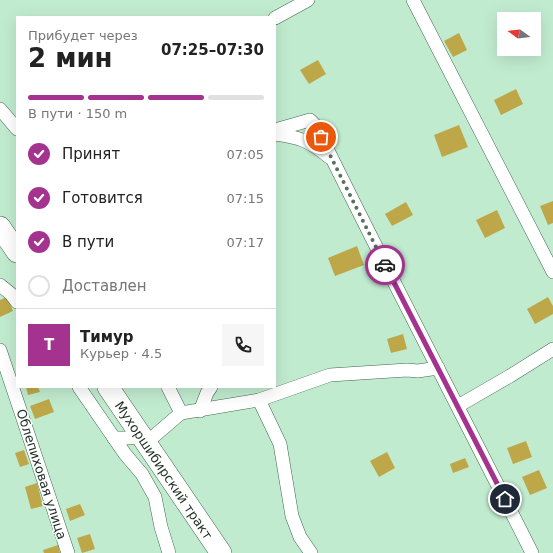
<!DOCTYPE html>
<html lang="ru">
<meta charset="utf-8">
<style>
:root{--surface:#fff;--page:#f6f6f6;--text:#222;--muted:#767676;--line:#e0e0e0;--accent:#a43390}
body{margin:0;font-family:"DejaVu Sans",sans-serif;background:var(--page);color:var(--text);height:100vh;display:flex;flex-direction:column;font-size:15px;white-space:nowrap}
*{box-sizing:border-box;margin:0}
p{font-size:13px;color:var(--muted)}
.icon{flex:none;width:22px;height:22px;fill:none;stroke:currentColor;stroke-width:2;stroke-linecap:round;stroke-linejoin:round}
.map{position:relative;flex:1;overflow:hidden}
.drawer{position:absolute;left:16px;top:16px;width:260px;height:372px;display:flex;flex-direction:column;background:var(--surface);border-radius:0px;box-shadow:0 4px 16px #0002}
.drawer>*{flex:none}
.needle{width:26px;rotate:285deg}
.fabs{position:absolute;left:497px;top:12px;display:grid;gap:8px}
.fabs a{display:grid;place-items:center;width:44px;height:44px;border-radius:0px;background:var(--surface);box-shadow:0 4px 16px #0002;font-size:20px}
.pin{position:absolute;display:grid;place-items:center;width:34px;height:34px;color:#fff;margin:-17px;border:2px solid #fff;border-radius:50%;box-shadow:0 1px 4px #0007}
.courier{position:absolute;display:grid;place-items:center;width:40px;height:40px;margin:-20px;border:3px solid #a43390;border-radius:50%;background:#fff;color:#222;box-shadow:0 1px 5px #0007}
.head em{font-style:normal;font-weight:600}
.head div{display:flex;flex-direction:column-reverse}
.head{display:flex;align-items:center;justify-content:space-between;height:68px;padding:0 12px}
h1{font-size:26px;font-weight:600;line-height:30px}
.bar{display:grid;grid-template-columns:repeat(4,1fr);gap:6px 4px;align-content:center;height:48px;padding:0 12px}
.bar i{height:5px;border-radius:3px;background:var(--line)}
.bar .on{background:var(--accent)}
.bar p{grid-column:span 4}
.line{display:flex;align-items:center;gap:10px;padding:0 12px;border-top:1px solid var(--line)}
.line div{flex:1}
.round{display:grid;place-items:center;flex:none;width:42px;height:42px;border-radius:0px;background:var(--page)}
ol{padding:0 12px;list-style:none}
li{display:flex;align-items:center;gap:12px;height:44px}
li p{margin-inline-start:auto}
li .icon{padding:4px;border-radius:50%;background:var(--accent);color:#fff;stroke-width:4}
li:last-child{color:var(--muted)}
li i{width:22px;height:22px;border:2px solid var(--line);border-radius:50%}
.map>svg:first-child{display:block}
</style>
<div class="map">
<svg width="553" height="553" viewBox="0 0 553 553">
<rect width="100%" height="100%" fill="#c1ebcf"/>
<g fill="#bea749">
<polygon points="459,33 467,50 453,57 444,41"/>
<polygon points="318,60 326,74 309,84 300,70"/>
<polygon points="516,89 523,104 501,115 494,100"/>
<polygon points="459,125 468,147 442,157 434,135"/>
<polygon points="553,201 553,223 548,225 540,206"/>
<polygon points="406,202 413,215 392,226 385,214"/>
<polygon points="497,210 505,228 485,238 476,220"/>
<polygon points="357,246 364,265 335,276 328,258"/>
<polygon points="7,297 13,311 0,317 0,300"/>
<polygon points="548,297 553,306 553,314 535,324 527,309"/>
<polygon points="403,334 407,349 391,353 387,339"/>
<polygon points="26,387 38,387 40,392 28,395"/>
<polygon points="49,399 54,412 35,419 30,406"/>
<polygon points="526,441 532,457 513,464 507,448"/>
<polygon points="24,450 29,464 20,467 15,453"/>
<polygon points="387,452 395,468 379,477 370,461"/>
<polygon points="465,458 469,467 453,473 450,464"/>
<polygon points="539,470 547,488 530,495 522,477"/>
<polygon points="37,483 43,506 31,509 25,487"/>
<polygon points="80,504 85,515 70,521 66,509"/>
<polygon points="90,534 95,549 82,553 77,538"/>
<polygon points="58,545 60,553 44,553 43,550"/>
</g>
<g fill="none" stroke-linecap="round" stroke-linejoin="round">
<defs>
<g id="minor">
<polyline points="413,0 553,272"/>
<polyline points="275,18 308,0"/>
<polyline points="0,109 17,129"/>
<path d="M275 130 310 120 316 126C386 269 460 410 532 553"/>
<path d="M275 134C299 137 310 141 329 157"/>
<polyline points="0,285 11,294 17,302"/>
<polyline points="0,350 68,553"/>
<polyline points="79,387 125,454 142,474 155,497 161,527 169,553"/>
<polyline points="168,387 181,413"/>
<polyline points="259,400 280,444 292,516 300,537 311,553"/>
<polyline points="458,406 510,376 553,349"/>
<polyline points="200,411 207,393 211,387"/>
<polyline points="114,438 128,438 142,436"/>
<polyline points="146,443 181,413 259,400 330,375 407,370 418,371 438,368"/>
</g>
<g id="primary">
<polyline points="0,227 17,252"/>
<polyline points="108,387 221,553"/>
</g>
</defs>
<use href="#minor" stroke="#41674f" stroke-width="14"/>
<use href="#primary" stroke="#41674f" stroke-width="22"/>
<use href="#minor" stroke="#fff" stroke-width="13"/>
<use href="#primary" stroke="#fff" stroke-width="21"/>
</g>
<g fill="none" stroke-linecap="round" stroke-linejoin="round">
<polyline stroke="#587160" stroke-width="4" stroke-dasharray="0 7.2" points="321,137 385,265"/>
<polyline stroke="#a43390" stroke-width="5" points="385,265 505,499"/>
</g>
<g text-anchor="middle" stroke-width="3" stroke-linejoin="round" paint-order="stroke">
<g font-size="13" fill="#1f2f25" stroke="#fff">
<text transform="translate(164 470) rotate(56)" y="5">Мухоршибирский тракт</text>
<text transform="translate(42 474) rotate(72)" y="5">Облепиховая улица</text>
</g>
</g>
</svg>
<div class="fabs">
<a><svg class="needle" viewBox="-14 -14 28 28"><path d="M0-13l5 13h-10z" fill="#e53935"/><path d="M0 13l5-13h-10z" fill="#767676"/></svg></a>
</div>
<div class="pin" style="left:321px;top:137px;background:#ea580c"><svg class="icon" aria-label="bag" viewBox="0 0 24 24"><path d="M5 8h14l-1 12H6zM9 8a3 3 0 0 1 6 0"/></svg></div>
<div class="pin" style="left:505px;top:499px;background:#1f2937"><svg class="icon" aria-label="home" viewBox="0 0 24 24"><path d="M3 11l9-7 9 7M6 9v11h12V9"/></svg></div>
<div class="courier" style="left:385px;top:265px"><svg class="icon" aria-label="car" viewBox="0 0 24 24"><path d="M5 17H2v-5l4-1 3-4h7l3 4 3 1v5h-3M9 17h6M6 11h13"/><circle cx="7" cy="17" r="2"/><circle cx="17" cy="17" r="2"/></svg></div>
<section class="drawer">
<div class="head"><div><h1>2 мин</h1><p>Прибудет через</p></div><em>07:25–07:30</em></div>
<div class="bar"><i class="on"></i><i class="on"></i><i class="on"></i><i></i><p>В пути · 150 m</p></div>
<ol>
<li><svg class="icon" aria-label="check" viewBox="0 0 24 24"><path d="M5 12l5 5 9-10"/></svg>Принят<p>07:05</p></li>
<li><svg class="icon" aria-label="check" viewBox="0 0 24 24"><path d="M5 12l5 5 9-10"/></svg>Готовится<p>07:15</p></li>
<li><svg class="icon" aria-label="check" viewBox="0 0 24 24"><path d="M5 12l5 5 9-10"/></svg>В пути<p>07:17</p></li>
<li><i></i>Доставлен</li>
</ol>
<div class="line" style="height:72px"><b class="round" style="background:var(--accent);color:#fff">Т</b><div><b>Тимур</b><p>Курьер · 4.5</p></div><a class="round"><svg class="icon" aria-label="phone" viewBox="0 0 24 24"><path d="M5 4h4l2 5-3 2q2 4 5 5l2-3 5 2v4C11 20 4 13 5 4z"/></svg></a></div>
</section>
</div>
